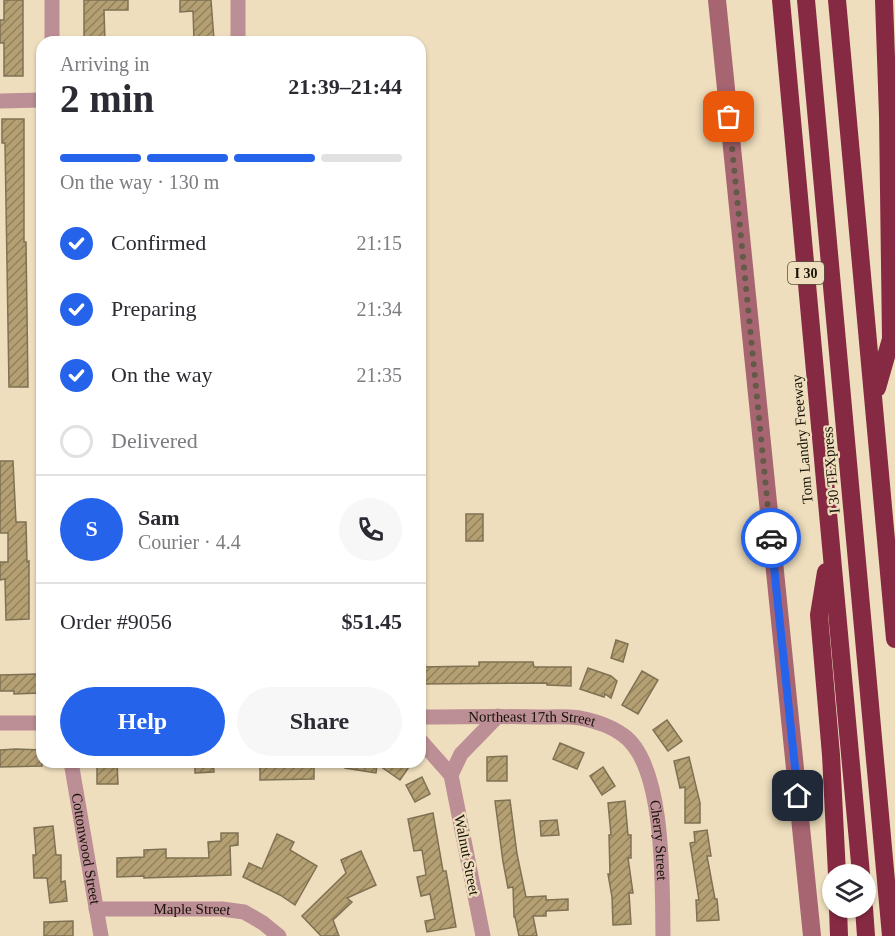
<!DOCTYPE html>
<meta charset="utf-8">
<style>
:root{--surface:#fff;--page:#f7f7f7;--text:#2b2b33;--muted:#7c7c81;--line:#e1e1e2;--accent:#2563eb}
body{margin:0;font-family:"Times New Roman",serif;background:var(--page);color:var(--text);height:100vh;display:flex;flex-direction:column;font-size:22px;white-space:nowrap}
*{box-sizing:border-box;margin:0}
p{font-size:20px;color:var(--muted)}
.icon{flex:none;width:33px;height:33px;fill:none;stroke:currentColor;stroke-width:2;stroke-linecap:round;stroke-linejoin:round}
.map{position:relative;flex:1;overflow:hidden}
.details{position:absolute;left:36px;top:36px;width:390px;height:732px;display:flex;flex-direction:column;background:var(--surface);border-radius:18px;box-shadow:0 2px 4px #0004}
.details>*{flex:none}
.buttons{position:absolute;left:822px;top:864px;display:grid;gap:12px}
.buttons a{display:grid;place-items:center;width:54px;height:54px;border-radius:50%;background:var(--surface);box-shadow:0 2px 4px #0004;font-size:30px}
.pin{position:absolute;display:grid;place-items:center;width:51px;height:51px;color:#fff;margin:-26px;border-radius:12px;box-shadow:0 3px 9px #0006}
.courier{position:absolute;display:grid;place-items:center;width:60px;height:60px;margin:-30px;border:4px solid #2563eb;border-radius:50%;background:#fff;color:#222;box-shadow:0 2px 8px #0007}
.summary em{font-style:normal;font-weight:700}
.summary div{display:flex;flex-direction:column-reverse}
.summary{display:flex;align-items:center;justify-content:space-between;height:102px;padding:0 24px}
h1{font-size:39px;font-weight:700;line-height:45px}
.bar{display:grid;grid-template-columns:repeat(4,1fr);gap:9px 6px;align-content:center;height:72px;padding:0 24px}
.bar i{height:8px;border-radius:4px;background:var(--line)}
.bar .active{background:var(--accent)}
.bar p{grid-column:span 4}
.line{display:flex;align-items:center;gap:15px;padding:0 24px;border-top:2px solid var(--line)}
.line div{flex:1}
.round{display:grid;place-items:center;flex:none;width:63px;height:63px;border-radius:32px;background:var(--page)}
ol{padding:0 24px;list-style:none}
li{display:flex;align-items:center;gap:18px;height:66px}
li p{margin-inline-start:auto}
li .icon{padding:6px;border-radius:50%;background:var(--accent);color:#fff;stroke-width:4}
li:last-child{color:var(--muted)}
li i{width:33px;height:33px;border:3px solid var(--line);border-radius:50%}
.cta{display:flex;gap:12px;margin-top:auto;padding:12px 24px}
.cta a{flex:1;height:69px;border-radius:36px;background:var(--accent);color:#fff;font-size:24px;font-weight:700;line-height:69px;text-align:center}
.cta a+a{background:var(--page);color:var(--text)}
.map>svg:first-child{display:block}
</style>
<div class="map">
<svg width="895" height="936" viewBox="0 0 895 936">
<defs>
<pattern id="building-hatch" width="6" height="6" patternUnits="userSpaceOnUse" patternTransform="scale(1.5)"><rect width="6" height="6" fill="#b5a073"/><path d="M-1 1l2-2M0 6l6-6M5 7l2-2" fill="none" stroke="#92815c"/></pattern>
</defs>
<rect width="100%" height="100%" fill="#eedebd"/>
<g fill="url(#building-hatch)" stroke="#7f7153" stroke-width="1.5">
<polygon points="4,0 23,0 23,76 4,76 4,43 0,43 0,20 4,20"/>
<polygon points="84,0 128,0 128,10 104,10 105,42 84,42"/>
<polygon points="180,0 211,0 214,40 194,41 193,11 180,12"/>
<polygon points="2,119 24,119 24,242 26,242 28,387 9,387 5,143 2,143"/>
<polygon points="0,461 13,461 16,522 26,522 27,562 29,561 29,619 6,620 5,579 0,580 0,562 8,562 8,533 0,533"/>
<rect x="466" y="514" width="17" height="27"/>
<polygon points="616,640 628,644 623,662 611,658"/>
<polygon points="479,662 533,662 534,667 571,667 571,686 547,685 547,683 420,684 420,667 479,666"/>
<polygon points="588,668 611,676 617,681 611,698 605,694 604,697 580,689"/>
<polygon points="642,671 658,680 638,714 622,705"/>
<polygon points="39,674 39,693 14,694 14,691 0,691 0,675"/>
<polygon points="667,720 682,741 668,751 653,730"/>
<polygon points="560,743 584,753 577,769 553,759"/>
<polygon points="16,749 42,750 42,766 0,767 0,750"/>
<polygon points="507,756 507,781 487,781 487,757"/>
<polygon points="689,757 700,803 700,823 685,823 685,787 680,788 674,761"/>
<polygon points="97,762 117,762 118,784 97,784"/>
<polygon points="195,762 213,762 214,772 195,773"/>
<polygon points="260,762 314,762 314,779 260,780"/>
<polygon points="345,762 402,762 409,767 400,780 377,764 376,773 345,768"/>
<polygon points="603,767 615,786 602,795 590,776"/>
<polygon points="422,777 430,794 415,802 406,785"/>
<polygon points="510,800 517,854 526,897 546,896 546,900 568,899 568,910 546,911 546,916 533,916 537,936 519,936 515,917 514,917 513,887 508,888 503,862 495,801"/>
<polygon points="625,801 628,835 631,835 631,858 628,858 633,893 629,893 631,924 613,925 612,897 608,874 610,874 609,835 611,835 608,803"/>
<polygon points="433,813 443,871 446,871 456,927 427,932 425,921 435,919 430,894 421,896 417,877 426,875 422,850 414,851 408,819"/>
<polygon points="557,820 559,835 541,836 540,821"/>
<polygon points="53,826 56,855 61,855 61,882 65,881 67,901 50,903 47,878 34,878 33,855 36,855 34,828"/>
<polygon points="707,830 711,856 707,856 715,899 717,899 719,920 697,921 696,900 699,900 690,843 695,842 694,832"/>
<polygon points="221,833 238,833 238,845 230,846 231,875 144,878 144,876 117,877 117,858 144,857 144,850 166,849 166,858 209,858 208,842 221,841"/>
<polygon points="277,834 294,842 290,850 317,866 295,905 280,895 243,877 249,863 262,869"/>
<polygon points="361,851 376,885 347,898 352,902 333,920 339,936 321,936 302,916 346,873 341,860"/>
<polygon points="73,921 73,936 44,936 44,922"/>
</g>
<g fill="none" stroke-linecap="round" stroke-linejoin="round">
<g stroke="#bc8e95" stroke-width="15">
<polyline points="238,0 238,42"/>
<polyline points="52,42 52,0"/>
<polyline points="0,101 42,100"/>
<path id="s1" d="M420 717C460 717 499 716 539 717 552 717 567 716 580 718 595 721 611 726 623 735 666 765 662 887 663 936"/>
<polyline points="0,723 42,723"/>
<polyline points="420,740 451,775"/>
<path id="s2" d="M71 762 101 936"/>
<path id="s3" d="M96 909H222L244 912 263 923 279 936"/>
<polyline points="483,936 451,775 461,754 498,716"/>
</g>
<polyline stroke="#a76572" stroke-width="18" points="717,0 812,936"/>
<g stroke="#862a43" stroke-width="18">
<polyline points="781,0 861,874"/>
<polyline points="806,0 891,936"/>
<polyline points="837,0 895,639"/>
<polyline points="877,388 891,339 888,116 884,0"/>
<polyline points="826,572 819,615 831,755 837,874"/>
<polyline points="838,908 839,936"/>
<polyline points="864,908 866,936"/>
</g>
</g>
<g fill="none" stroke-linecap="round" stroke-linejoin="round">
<polyline stroke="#635a47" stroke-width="6" stroke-dasharray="0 10.8" points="729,117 771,538"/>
<polyline stroke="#2563eb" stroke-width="8" points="771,538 798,796"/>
</g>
<g text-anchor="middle" stroke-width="4.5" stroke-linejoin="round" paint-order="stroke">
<rect fill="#eedebd" stroke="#58503e" stroke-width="1.5" x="788" y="262" width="36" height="22" rx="4.5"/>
<g font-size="14" font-weight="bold" fill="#181307">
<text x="806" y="278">I 30</text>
</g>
<g font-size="15" fill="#181307" stroke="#eedebd">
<text transform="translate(802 439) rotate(-95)" y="5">Tom Landry Freeway</text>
<text transform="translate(831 470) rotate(-95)" y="5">I 30 TEXpress</text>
<text dy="5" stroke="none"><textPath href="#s1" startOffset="112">Northeast 17th Street</textPath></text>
<text dy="5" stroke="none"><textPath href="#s1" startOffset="321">Cherry Street</textPath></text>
<text dy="5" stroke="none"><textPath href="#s2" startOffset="88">Cottonwood Street</textPath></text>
<text transform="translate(467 855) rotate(79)" y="5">Walnut Street</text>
<text dy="5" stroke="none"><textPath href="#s3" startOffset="96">Maple Street</textPath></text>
</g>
</g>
</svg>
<div class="buttons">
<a><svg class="icon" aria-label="layers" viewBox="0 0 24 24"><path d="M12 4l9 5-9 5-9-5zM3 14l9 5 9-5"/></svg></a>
</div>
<div class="pin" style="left:729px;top:117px;background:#ea580c"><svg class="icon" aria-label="bag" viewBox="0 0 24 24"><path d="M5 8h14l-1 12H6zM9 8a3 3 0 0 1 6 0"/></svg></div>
<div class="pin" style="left:798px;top:796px;background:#1f2937"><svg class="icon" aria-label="home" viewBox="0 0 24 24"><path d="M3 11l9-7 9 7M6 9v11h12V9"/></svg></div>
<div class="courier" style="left:771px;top:538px"><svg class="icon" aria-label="car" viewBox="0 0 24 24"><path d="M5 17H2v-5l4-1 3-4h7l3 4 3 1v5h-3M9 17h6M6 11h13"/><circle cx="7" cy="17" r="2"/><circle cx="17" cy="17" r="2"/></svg></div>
<section class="details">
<div class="summary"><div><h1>2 min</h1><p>Arriving in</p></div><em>21:39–21:44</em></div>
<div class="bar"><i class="active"></i><i class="active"></i><i class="active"></i><i></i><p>On the way · 130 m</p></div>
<ol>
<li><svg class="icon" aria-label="check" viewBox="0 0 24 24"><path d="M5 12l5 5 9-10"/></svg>Confirmed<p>21:15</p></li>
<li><svg class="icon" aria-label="check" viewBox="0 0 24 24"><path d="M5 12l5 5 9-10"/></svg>Preparing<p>21:34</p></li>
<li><svg class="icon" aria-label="check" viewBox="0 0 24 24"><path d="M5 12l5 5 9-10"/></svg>On the way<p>21:35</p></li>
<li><i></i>Delivered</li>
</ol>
<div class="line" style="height:108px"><b class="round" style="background:var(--accent);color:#fff">S</b><div><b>Sam</b><p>Courier · 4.4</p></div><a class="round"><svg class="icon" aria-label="phone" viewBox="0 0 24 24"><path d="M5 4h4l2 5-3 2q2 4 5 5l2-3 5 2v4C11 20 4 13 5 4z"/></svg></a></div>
<div class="line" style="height:78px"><div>Order #9056</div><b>$51.45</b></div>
<div class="cta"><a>Help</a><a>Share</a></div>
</section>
</div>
